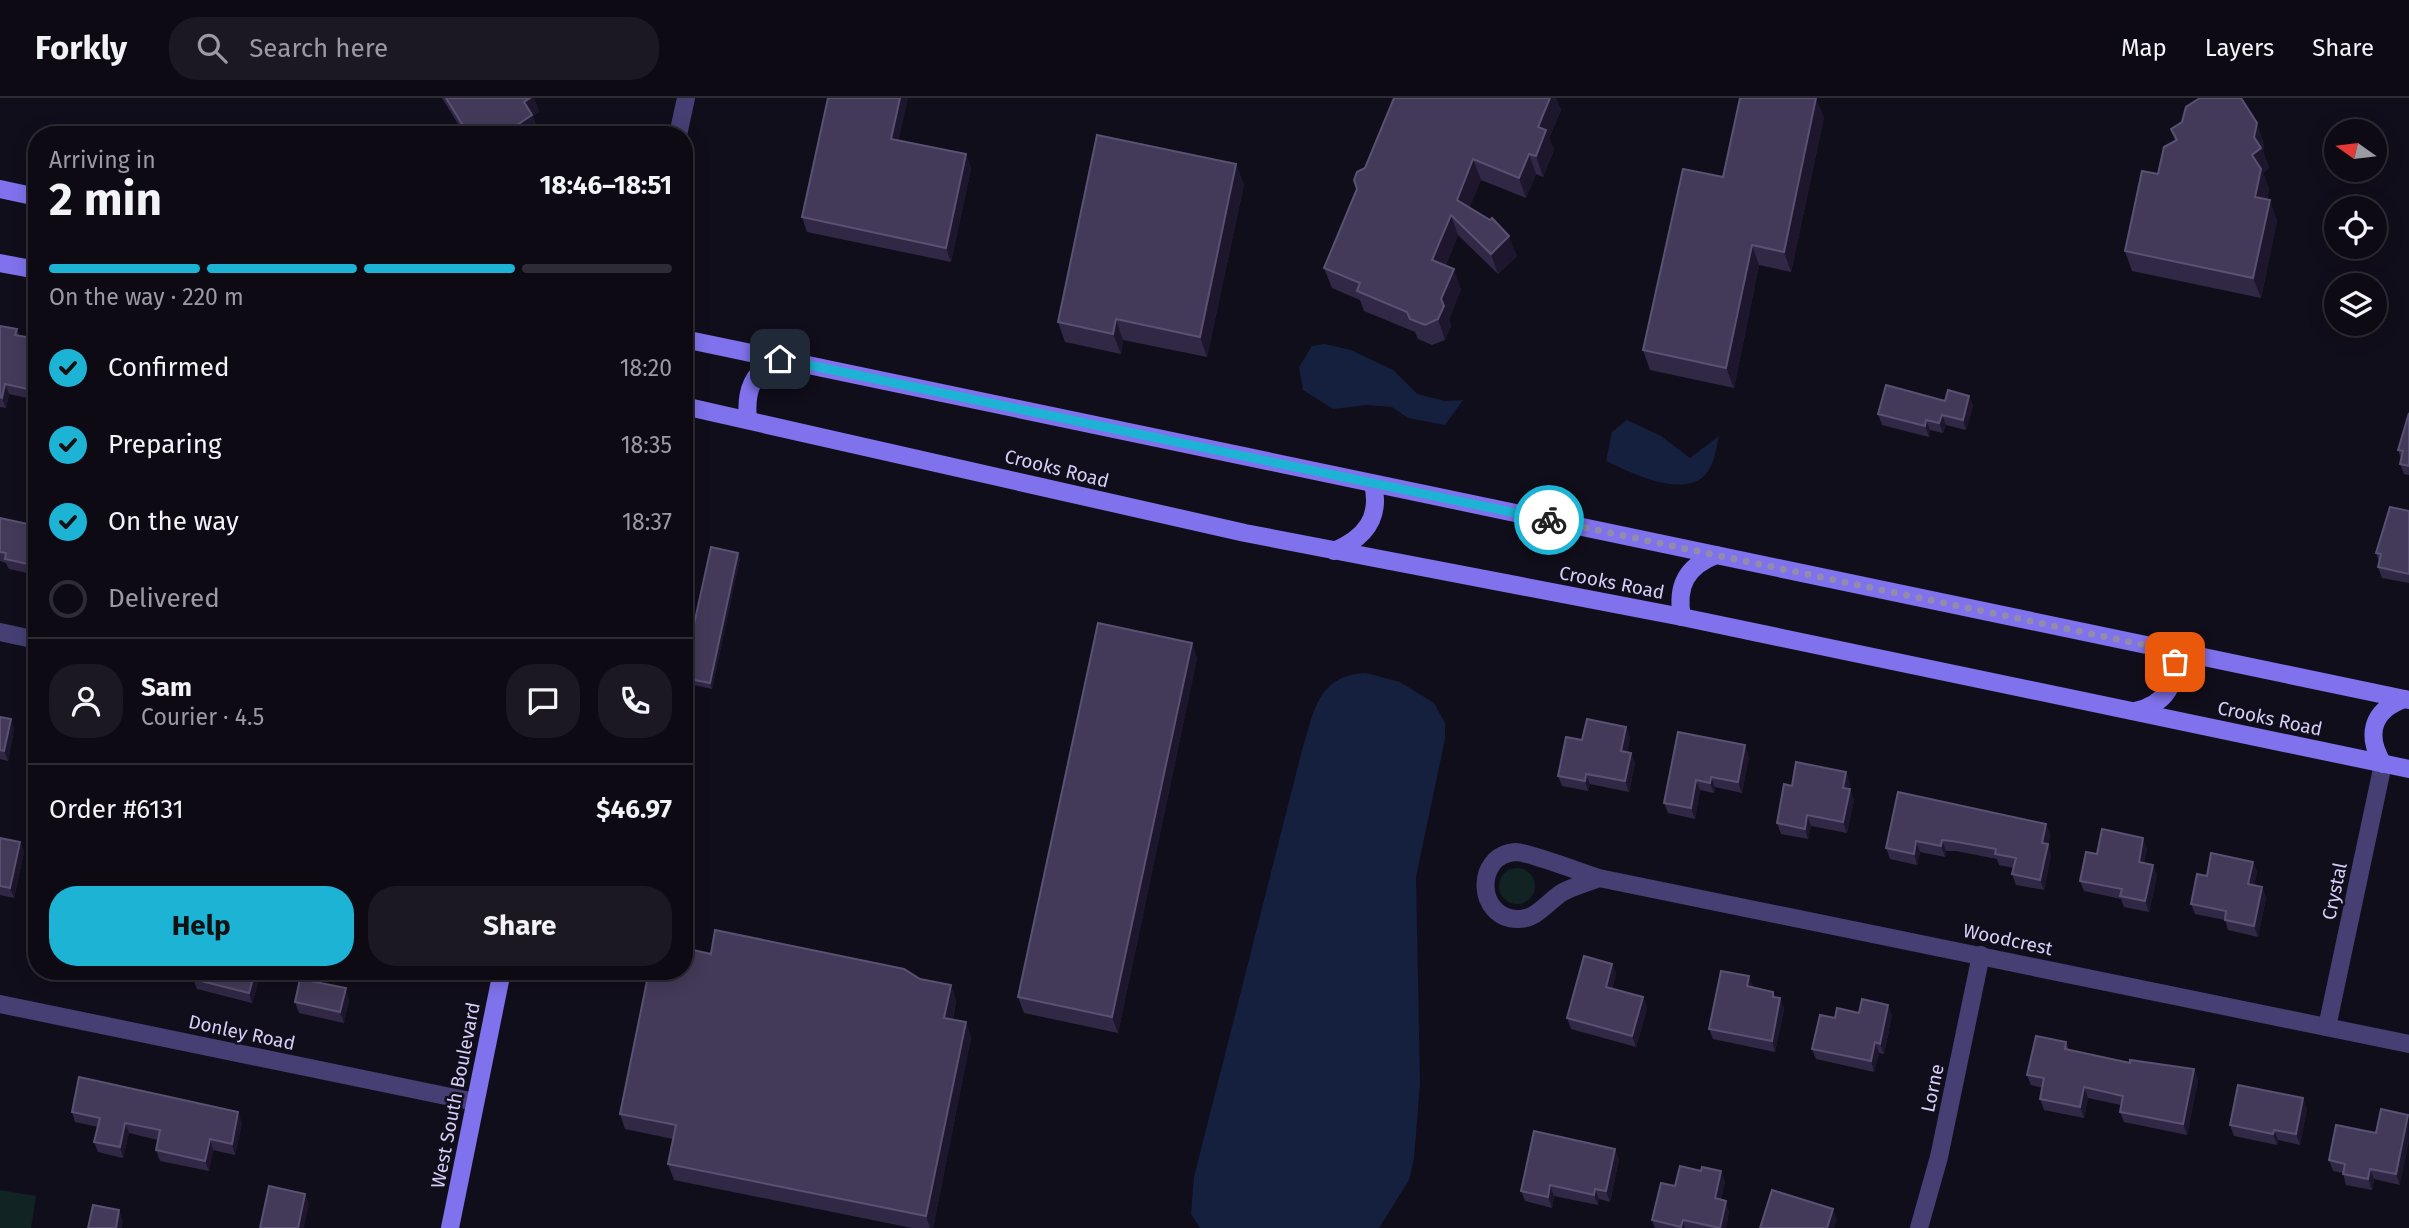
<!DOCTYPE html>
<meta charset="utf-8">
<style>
:root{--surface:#0d0a14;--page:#1b1822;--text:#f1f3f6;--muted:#9a9aa0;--line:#2d2b34;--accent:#1db3d5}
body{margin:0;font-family:"Fira Sans",sans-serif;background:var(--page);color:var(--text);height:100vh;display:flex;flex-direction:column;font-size:26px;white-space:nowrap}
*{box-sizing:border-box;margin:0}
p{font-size:23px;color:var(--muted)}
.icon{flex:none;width:38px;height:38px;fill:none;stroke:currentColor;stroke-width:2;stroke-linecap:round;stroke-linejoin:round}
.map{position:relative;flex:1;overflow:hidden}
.sheet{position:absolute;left:28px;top:28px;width:665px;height:854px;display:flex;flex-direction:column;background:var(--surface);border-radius:28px;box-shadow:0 4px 18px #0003,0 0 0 2px var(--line)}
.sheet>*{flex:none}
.needle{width:46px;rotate:284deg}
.controls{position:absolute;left:2324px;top:21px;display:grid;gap:14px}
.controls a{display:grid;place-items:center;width:63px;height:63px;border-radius:50%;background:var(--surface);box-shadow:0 4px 18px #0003,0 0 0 2px var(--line);font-size:35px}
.pin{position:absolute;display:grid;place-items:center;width:60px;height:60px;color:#fff;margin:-30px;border-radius:14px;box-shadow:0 4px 10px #0006}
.courier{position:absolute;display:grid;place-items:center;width:70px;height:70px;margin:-35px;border:5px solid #1db3d5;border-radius:50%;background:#fff;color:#222;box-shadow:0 2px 9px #0007}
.summary em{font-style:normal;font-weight:700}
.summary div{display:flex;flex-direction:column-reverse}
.summary{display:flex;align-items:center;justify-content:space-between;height:119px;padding:0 21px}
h1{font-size:46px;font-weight:700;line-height:52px}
.bar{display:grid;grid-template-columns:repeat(4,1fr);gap:10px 7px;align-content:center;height:84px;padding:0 21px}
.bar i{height:9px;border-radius:5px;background:var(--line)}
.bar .selected{background:var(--accent)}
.bar p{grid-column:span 4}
.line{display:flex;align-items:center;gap:18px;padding:0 21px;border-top:2px solid var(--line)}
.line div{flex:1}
.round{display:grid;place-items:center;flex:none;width:74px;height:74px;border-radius:28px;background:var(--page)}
ol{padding:0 21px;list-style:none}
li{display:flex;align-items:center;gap:21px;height:77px}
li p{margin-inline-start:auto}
li .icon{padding:7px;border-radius:50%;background:var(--accent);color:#111;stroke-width:4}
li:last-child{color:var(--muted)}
li i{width:38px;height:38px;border:4px solid var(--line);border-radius:50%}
.primary-button{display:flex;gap:14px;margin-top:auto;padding:14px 21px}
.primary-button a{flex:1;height:80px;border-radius:28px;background:var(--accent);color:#111;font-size:28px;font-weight:700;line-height:80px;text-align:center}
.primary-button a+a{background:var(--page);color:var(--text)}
header{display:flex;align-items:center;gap:42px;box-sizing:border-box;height:98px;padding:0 35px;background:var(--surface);border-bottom:2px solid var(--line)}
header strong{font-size:33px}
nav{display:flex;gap:38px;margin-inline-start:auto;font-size:24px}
.search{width:490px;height:63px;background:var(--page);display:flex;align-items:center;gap:18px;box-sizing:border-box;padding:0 24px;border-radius:28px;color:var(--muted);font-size:26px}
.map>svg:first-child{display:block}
</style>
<header>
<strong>Forkly</strong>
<div class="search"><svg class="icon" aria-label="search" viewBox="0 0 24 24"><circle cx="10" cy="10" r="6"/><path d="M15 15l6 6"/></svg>Search here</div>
<nav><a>Map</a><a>Layers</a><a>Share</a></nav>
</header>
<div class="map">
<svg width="2409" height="1130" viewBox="0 0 2409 1130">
<rect width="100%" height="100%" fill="#110e1b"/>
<g fill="#122324">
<circle cx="1517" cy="788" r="18"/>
<polygon points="0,1092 36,1098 31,1130 0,1130"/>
</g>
<g fill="#14203e">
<polygon points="1324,246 1351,252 1393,272 1417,296 1445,303 1463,302 1445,327 1408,320 1392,309 1366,307 1333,311 1303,292 1299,269 1312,248"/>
<path d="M1627 322 1661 338 1690 360 1719 338C1716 352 1714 368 1704 378 1681 400 1629 374 1606 363L1612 334Z"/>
<path d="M1366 575 1400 584 1434 605 1445 625V641L1416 779 1420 986 1414 1060 1409 1082 1379 1130H1200L1191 1116 1194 1079 1301 656C1314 616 1316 577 1366 575Z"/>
</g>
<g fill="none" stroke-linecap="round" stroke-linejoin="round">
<g stroke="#453f74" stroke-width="18">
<polyline points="0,534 37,542"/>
<path d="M1599 780C1587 785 1574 788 1563 794 1548 803 1536 822 1518 821 1476 821 1474 756 1516 754 1528 754 1583 775 1599 780L2409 946"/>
<polyline points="0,906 475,1004"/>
<polyline points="2327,929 2383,666"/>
<polyline points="1919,1130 1939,1059 1981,857"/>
</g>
<polyline stroke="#453f74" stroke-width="18" points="678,37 686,0"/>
<g stroke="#8072ec" stroke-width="18">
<polyline points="0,91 37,99"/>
<polyline points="0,165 37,172"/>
<polyline points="684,241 2409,602"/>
<polyline points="684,308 1245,435 1682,519 2409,671"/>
<path d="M748 322C745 293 752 273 780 261"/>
<path d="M1334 453C1365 440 1381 420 1373 386"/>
<path d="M1682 519C1676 488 1687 468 1716 457"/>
<path d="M2135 613C2166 606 2179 585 2173 553"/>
<path d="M2383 666C2366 638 2371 613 2404 601"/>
<polyline points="450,1130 502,873"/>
</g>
</g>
<g fill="#312846">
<polygon points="442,0 534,0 539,14 533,18 538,33 532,37 465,37"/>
<polygon points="1394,0 1556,0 1561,12 1549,40 1554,52 1543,79 1536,76 1526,100 1481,82 1469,110 1517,158 1498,176 1458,137 1446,167 1461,191 1449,221 1451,228 1445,242 1432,247 1418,241 1415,234 1364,213 1360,202 1332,190 1324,170"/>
<polygon points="1824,19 1791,174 1759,167 1734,290 1650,272 1643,252 1723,79"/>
<polygon points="2171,31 2264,45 2263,53 2269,70 2263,75 2269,91 2267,102 2277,123 2261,200 2132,173 2125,153 2158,76 2175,43"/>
<polygon points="966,56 971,71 951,164 807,134 802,119"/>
<polygon points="1244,86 1207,259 1123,242 1121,256 1065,244 1058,224"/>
<polygon points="0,228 17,231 19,237 37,241 37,302 9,296 6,310 0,309"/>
<polygon points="1969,298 1973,308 1966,332 1946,327 1943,335 1930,332 1929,339 1882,327 1878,316"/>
<polygon points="2409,315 2409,377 2404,376 2400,366 2401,361 2398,352"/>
<polygon points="2409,413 2409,485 2382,480 2378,469 2379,464 2376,455"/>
<polygon points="0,420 37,428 37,477 9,471 6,465 0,463"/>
<polygon points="740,460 712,591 685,585 684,572"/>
<polygon points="1192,545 1197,560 1118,935 1024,915 1018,899"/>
<polygon points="0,619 11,621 14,631 8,663 0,661"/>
<polygon points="1626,629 1630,640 1627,654 1631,655 1635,665 1629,694 1590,686 1588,693 1562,688 1558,678 1582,642"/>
<polygon points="1678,634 1749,658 1742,695 1715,689 1714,695 1700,692 1695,721 1668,715 1664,705"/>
<polygon points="1846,674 1850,685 1849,691 1854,702 1847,735 1811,728 1808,741 1781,736 1777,725 1792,688"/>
<polygon points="1898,694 2046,726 2050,737 2048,747 2051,757 2044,792 2016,787 2012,776 2014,770 1999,767 1997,761 1956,753 1946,753 1945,759 1920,754 1917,767 1890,761 1886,750"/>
<polygon points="0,740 20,744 24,754 14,800 0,797"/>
<polygon points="2147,750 2144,765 2153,767 2157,778 2149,814 2124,809 2121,801 2084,793 2080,783 2097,756"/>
<polygon points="2253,764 2257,774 2254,787 2262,789 2266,800 2258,839 2228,832 2225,822 2195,816 2191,806 2207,778"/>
<polygon points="711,856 920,881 951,887 956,903 953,921 966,924 971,939 933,1130 912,1130 674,1082 668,1066 673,1041 625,1031 620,1016"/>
<polygon points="1612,866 1616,876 1612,891 1643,899 1647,910 1636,949 1571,931 1567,920"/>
<polygon points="260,879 252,905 197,891 193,881"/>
<polygon points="1753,890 1773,894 1775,899 1780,900 1784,911 1775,954 1713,941 1709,931"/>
<polygon points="349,901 344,925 299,915 295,904"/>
<polygon points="1859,915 1892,917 1884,956 1879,955 1874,974 1816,961 1812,951 1835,920"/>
<polygon points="2066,944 2069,952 2130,965 2194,971 2198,982 2187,1037 2124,1024 2120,1014 2121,1007 2088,1000 2084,1020 2044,1012 2040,1001 2043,990 2031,987 2027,977"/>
<polygon points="2307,1010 2300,1047 2278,1042 2277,1047 2234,1038 2230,1027"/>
<polygon points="2381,1011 2400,1087 2374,1081 2372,1092 2346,1087 2343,1075 2333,1073 2329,1062 2376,1035"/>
<polygon points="72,1014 242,1025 235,1057 213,1052 209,1073 160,1063 156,1052 158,1042 129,1035 123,1060 98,1054 94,1044 98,1029 75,1024"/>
<polygon points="1619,1061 1610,1104 1599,1101 1598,1107 1554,1098 1552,1110 1525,1103 1521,1093"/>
<polygon points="1725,1083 1721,1102 1729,1113 1726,1130 1655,1130 1652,1122"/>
</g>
<g fill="#1d162d">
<polygon points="530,0 534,0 539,14 533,18 538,33 532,37 502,37 524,4"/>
<polygon points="900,0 908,0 896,55 891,41"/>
<polygon points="1550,0 1556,0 1561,12 1549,40 1554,52 1543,79 1536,58 1538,29"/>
<polygon points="1816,0 1824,19 1791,174 1784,154"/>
<polygon points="2257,25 2264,45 2263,53 2269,70 2263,75 2269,91 2263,119 2255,99 2252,57"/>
<polygon points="966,56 971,71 951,164 946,150"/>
<polygon points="1529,56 1536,76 1526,100 1519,80"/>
<polygon points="1473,61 1481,82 1464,123 1457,102"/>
<polygon points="1236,66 1244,86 1207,259 1200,239"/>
<polygon points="2270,102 2277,123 2261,200 2253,180"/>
<polygon points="1451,117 1458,137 1440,182 1432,162"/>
<polygon points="1509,138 1517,158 1498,176 1491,156"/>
<polygon points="1752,147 1759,167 1734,290 1726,270"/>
<polygon points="1454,171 1461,191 1449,221 1451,228 1445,242 1438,221 1441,201"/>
<polygon points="1116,221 1123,242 1121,256 1113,236"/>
<polygon points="5,286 9,296 6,310 2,300"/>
<polygon points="1969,298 1973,308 1966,332 1963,322"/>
<polygon points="1942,317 1946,327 1943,335 1939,325"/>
<polygon points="1926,322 1930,332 1929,339 1925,328"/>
<polygon points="738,455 740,460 712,591 710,585"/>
<polygon points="1192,545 1197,560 1118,935 1112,919"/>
<polygon points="11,621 14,631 8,663 4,653"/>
<polygon points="1626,629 1630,640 1625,663 1621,653"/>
<polygon points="1745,647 1749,658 1742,695 1738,684"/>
<polygon points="1631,655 1635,665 1629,694 1625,683"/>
<polygon points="1846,674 1850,685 1847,700 1843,690"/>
<polygon points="1586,676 1590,686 1588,693 1585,683"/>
<polygon points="1711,679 1715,689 1714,695 1710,685"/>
<polygon points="1696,682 1700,692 1695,721 1691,710"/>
<polygon points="1850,691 1854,702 1847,735 1843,724"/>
<polygon points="1807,717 1811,728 1808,741 1805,731"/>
<polygon points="2046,726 2050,737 2048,747 2051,757 2044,792 2040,782 2042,745"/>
<polygon points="2143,740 2147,750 2142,775 2139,764"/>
<polygon points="1942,742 1946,753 1945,759 1941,748"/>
<polygon points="1916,743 1920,754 1917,767 1914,756"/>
<polygon points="20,744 24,754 14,800 10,790"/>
<polygon points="2253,764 2257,774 2252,797 2248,786"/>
<polygon points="2153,767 2157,778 2149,814 2145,803"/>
<polygon points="2262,789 2266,800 2258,839 2254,828"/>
<polygon points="1612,866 1616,876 1610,899 1606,889"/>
<polygon points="255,873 258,873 260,879 252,905 249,895"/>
<polygon points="1749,878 1753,889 1751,899 1747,888"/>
<polygon points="951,887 956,903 950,935 944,920"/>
<polygon points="346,890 349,901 344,925 340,914"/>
<polygon points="1643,899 1647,910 1636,949 1632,938"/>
<polygon points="1780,900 1784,911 1775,954 1772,943"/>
<polygon points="1888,907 1892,917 1884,956 1880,946"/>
<polygon points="966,924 971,939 933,1130 930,1130 926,1118"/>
<polygon points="1875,944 1879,955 1874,974 1871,963"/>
<polygon points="2194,971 2198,982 2187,1037 2183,1026"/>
<polygon points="2084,989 2088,1000 2084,1020 2080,1009"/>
<polygon points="2303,1000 2307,1010 2300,1047 2296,1036"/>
<polygon points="238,1014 242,1025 235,1057 232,1046"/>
<polygon points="2408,1017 2409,1043 2400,1087 2396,1076"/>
<polygon points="125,1025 129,1035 123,1060 120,1049"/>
<polygon points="2274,1032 2278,1042 2277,1047 2273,1036"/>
<polygon points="210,1041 213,1052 209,1073 205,1063"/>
<polygon points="1615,1051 1619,1061 1610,1104 1606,1093"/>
<polygon points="2370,1071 2374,1081 2372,1092 2368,1081"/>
<polygon points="1721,1073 1725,1083 1719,1111 1715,1100"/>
<polygon points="1550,1087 1554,1098 1552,1110 1548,1099"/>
<polygon points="1595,1091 1599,1101 1598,1107 1594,1097"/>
<polygon points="305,1096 309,1106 304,1130 298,1130"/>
<polygon points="1726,1103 1729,1113 1726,1130 1720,1130"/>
<polygon points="1833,1111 1837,1122 1834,1130 1827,1130"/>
<polygon points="119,1112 123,1123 122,1130 116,1130"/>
<polygon points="1683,1122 1685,1130 1681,1130"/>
</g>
<g fill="#433a59" stroke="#5a5172" stroke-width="2">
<polygon points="446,0 530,0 524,4 532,17 502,37 485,37 483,34 478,37 469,37"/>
<polygon points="828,0 900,0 891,41 966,56 946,150 802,119"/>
<polygon points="1394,0 1550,0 1538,29 1546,32 1536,58 1529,56 1519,80 1473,61 1457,102 1490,122 1492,120 1509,138 1491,156 1451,117 1432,162 1454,171 1441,201 1444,208 1438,221 1425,227 1410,221 1407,214 1357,193 1360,185 1324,170 1357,91 1354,82 1357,74 1365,70"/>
<polygon points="1740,0 1816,0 1784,154 1752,147 1726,270 1643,252 1683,71 1723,79"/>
<polygon points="2200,0 2241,0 2257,25 2254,39 2261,50 2252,57 2261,71 2255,99 2270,102 2253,180 2125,153 2142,73 2158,76 2164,49 2177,42 2171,31 2182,24 2186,9"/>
<polygon points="1097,37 1236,66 1200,239 1116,221 1113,236 1058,224"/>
<polygon points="0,228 17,231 15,237 37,241 37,293 5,286 2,300 0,299"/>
<polygon points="1886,287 1945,303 1948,292 1969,298 1963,322 1942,317 1939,325 1926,322 1925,328 1878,316"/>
<polygon points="2409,315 2409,368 2400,366 2403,353 2398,352"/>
<polygon points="2390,409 2409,413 2409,476 2378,469 2381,456 2376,455"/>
<polygon points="0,420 37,428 37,468 5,461 6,455 0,454"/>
<polygon points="711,449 738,455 710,585 684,580 684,572"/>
<polygon points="1098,525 1192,545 1112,919 1018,899"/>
<polygon points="0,619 11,621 4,653 0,652"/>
<polygon points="1587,621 1626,629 1621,653 1631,655 1625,683 1586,676 1585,683 1558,678 1566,639 1582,642"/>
<polygon points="1678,634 1745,647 1738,684 1711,679 1710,685 1696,682 1691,710 1664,705"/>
<polygon points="1796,664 1846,674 1843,690 1850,691 1843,724 1807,717 1805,731 1777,725 1784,686 1792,688"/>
<polygon points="1898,694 2046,726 2042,745 2048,746 2040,782 2012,776 2016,760 1995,756 1996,751 1952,743 1942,742 1941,748 1916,743 1914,756 1886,750"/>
<polygon points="2102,731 2143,740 2139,764 2153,767 2145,803 2120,798 2122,791 2080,783 2086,754 2097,756"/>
<polygon points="0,740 20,744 10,790 0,788"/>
<polygon points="2211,755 2253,764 2248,786 2262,789 2254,828 2225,822 2226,813 2191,806 2197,776 2207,778"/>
<polygon points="715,832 904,871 920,881 951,887 944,920 966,924 926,1118 668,1066 676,1027 620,1016 649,873 684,873 684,850 711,856"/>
<polygon points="1584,858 1612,866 1606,889 1643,899 1632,938 1567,920"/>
<polygon points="195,873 255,873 249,895 193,881"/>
<polygon points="1721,873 1749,878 1747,888 1773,894 1773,899 1780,900 1772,943 1709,931"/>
<polygon points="300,881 346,890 340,914 295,904"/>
<polygon points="1862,901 1888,907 1880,946 1875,944 1871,963 1812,951 1820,917 1835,920 1837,910 1859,915"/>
<polygon points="2036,938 2066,944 2065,951 2130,965 2130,962 2194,971 2183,1026 2120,1014 2123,998 2084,989 2080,1009 2040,1001 2044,980 2027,977"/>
<polygon points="79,979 238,1014 232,1046 210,1041 205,1063 156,1052 160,1032 125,1025 120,1049 94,1044 100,1020 72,1014"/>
<polygon points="2238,987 2303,1000 2296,1036 2274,1032 2273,1036 2230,1027"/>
<polygon points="2381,1011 2408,1017 2396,1076 2370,1071 2368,1081 2343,1076 2345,1066 2329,1062 2336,1027 2376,1035"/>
<polygon points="1534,1033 1615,1051 1606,1093 1595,1091 1594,1097 1550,1087 1548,1099 1521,1093"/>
<polygon points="1680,1068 1701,1073 1702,1069 1721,1073 1715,1100 1726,1103 1720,1130 1683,1122 1681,1129 1652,1122 1661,1085 1675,1088"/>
<polygon points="269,1088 305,1096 298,1130 260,1130"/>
<polygon points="1772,1092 1833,1111 1827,1130 1760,1130"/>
<polygon points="93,1107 119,1112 116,1130 88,1130"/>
</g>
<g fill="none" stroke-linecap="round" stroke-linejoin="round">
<polyline stroke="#928bab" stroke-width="7" stroke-dasharray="0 12.6" points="1549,422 2173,553 2175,564"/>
<polyline stroke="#1db3d5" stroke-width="9" points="780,261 1549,422"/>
</g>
<g text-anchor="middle" stroke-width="5" stroke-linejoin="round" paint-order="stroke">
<g font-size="19" fill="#d7cef8" stroke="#110e1b">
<text transform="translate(1057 370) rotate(14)" y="7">Crooks Road</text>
<text transform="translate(1612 484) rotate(11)" y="7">Crooks Road</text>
<text transform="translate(2270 620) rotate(12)" y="7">Crooks Road</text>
<text transform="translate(2334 793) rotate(-78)" y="7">Crystal</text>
<text transform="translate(2008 841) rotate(12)" y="7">Woodcrest</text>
<text transform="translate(242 934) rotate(12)" y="7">Donley Road</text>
<text transform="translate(1932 990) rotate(-78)" y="7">Lorne</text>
<text transform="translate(455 997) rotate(-79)" y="7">West South Boulevard</text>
</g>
</g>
</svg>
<div class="controls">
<a><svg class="needle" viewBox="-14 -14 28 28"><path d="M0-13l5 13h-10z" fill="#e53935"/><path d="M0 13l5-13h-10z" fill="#9a9aa0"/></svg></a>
<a><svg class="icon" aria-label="locate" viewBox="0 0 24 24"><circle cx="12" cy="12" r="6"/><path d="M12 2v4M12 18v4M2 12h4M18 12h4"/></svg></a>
<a><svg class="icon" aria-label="layers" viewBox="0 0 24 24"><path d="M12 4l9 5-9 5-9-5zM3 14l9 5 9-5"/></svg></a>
</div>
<div class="pin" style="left:2175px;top:564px;background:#ea580c"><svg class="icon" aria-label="bag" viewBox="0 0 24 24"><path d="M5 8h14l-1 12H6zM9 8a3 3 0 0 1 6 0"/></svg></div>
<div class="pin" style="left:780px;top:261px;background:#1f2937"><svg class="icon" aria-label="home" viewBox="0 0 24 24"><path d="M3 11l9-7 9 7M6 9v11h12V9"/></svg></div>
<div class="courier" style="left:1549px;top:422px"><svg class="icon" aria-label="bike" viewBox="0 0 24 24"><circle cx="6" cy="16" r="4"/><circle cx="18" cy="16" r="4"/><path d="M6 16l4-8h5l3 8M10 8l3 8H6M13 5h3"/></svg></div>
<section class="sheet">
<div class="summary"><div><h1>2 min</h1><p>Arriving in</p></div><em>18:46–18:51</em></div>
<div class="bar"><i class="selected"></i><i class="selected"></i><i class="selected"></i><i></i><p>On the way · 220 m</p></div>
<ol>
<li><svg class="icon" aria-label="check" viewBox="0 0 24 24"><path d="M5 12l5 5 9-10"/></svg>Confirmed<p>18:20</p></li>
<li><svg class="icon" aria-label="check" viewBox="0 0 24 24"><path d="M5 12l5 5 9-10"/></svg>Preparing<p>18:35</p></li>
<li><svg class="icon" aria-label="check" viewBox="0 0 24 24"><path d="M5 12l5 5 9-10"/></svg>On the way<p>18:37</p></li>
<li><i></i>Delivered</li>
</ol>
<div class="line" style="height:126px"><a class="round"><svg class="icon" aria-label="person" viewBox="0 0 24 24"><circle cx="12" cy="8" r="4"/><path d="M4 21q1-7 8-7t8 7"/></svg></a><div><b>Sam</b><p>Courier · 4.5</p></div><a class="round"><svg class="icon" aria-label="chat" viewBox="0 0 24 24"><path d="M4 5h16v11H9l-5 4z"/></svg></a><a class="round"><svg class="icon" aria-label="phone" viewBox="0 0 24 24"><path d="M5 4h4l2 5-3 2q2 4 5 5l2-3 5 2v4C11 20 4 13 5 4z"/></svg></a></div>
<div class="line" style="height:91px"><div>Order #6131</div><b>$46.97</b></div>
<div class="primary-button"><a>Help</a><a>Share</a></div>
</section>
</div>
